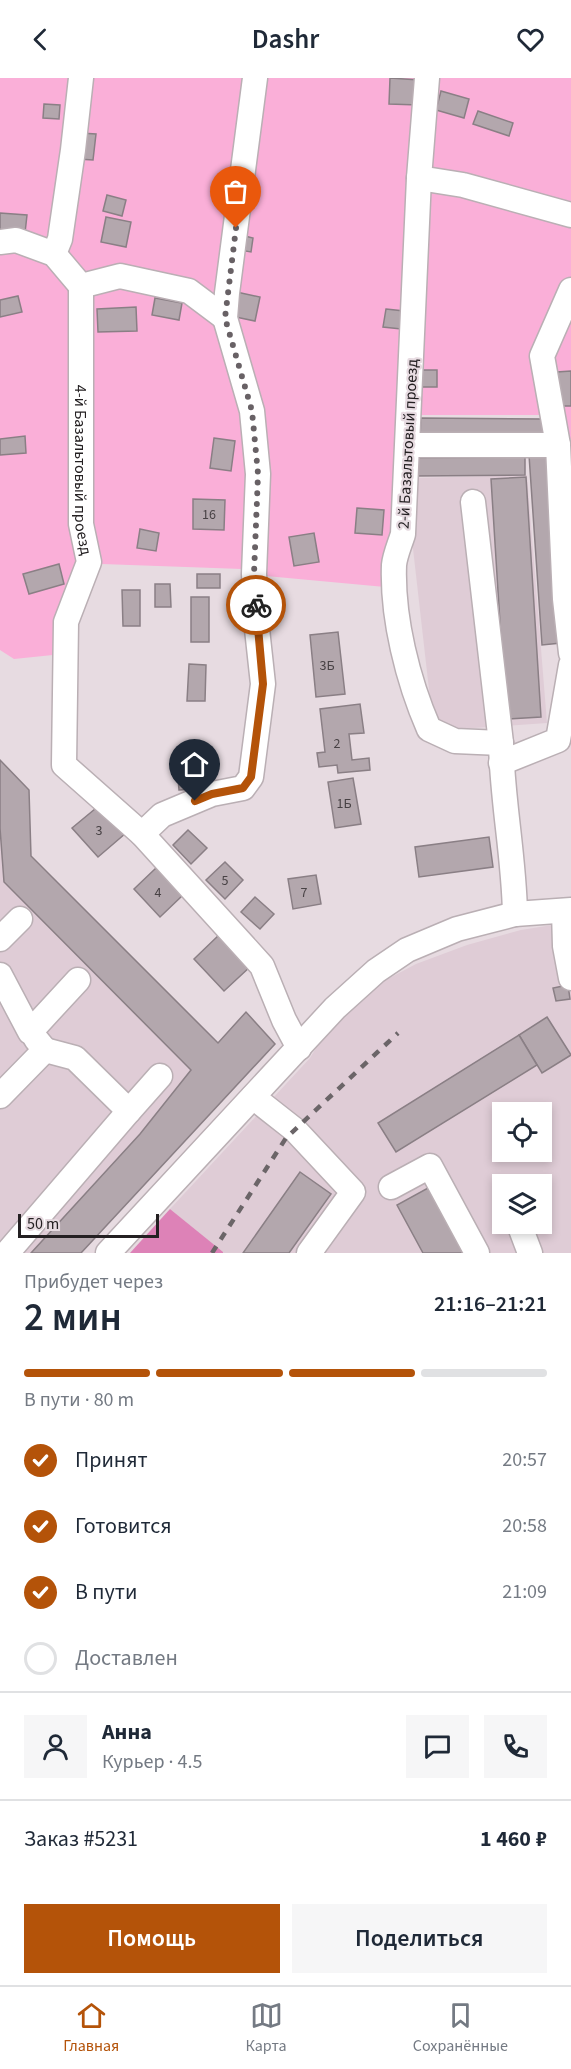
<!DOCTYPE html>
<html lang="ru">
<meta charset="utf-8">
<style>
:root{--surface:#fff;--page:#f6f6f7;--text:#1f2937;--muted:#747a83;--line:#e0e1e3;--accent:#b45309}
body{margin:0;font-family:"Source Sans 3",sans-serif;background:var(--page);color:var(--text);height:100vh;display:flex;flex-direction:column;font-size:22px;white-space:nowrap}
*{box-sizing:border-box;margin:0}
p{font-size:20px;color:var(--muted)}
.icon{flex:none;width:33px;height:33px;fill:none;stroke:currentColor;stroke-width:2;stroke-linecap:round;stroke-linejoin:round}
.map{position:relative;height:1175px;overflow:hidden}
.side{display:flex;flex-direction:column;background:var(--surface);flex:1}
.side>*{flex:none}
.fabs{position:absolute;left:492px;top:1024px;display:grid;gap:12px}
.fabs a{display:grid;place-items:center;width:60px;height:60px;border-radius:0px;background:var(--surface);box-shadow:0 3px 9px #0003;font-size:30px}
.scale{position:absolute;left:18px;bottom:15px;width:141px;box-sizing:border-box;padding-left:6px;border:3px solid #242022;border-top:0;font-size:16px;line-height:21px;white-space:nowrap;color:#242022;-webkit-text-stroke:4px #e7dbe1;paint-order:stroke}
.pin{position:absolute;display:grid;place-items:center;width:51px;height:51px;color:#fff;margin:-62px -26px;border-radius:50% 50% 50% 0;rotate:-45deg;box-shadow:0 0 6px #0007}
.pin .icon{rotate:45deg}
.courier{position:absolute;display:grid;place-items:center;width:60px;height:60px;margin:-30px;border:4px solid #b45309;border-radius:50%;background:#fff;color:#222;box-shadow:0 2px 8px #0007}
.overview em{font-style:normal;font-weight:600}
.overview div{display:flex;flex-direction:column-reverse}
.overview{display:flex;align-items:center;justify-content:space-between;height:102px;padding:0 24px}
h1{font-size:39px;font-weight:600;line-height:45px}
.bar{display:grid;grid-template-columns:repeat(4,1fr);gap:9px 6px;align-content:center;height:72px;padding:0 24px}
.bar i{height:8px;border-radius:4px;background:var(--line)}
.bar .selected{background:var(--accent)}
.bar p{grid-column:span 4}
.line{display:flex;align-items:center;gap:15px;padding:0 24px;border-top:2px solid var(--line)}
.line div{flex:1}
.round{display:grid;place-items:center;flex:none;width:63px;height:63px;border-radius:0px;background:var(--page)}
ol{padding:0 24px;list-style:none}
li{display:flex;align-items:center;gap:18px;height:66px}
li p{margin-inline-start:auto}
li .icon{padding:6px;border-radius:50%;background:var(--accent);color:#fff;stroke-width:4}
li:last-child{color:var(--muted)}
li i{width:33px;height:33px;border:3px solid var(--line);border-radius:50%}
.button{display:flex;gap:12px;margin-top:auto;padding:12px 24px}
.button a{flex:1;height:69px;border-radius:0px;background:var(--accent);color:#fff;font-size:24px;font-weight:600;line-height:69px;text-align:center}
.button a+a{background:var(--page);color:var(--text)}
header{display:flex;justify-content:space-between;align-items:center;height:78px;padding:0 24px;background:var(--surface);font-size:27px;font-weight:600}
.tab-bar{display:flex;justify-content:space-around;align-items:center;height:84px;border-top:2px solid var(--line);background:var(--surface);font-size:16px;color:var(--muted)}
.tab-bar a{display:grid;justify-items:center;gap:3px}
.tab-bar .selected{color:var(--accent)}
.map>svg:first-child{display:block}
</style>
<header><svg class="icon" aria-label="back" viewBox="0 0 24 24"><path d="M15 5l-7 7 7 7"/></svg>Dashr<svg class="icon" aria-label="heart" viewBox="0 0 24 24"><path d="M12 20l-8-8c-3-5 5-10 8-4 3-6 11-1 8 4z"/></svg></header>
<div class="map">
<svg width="571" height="1175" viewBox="0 0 571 1175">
<rect width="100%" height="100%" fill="#e7dbe1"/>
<g fill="#dfccd6" fill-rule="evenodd">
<polygon points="527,397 547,645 445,652 432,638 411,453 411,400"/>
<polygon points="0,682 31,778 218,964 246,934 275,966 81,1175 0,1175"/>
<path d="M571 844V1175H223L170 1131 310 980 324 957 382 904 416 886 467 867 521 852ZM502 1035H542V1074H502ZM502 1107H542V1146H502Z"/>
</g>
<polygon fill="#faafd8" points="0,0 571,0 571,361 563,362 561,337 418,337 385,509 266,498 242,491 102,486 74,540 72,575 14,581 0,572"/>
<polygon fill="#dd82b7" points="170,1131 223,1174 223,1175 130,1175"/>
<g fill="#b3a7ad" stroke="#8a7f85" stroke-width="1.5">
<polygon points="390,0 419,2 418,27 389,26"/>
<polygon points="441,13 469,21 464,40 436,32"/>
<polygon points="44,26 60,27 59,41 43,40"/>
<polygon points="478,33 513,45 509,58 473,46"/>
<polygon points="80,55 96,56 93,82 78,81"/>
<polygon points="107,117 126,122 122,138 103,133"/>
<polygon points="0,135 27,137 25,155 0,153"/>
<polygon points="106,139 131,144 126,169 101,164"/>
<polygon points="237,156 253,160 251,174 234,171"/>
<polygon points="232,213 260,219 255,243 226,237"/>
<polygon points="18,218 22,234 0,239 0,222"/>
<polygon points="155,220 182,225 179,242 152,237"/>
<polygon points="136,229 137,253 98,254 97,231"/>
<polygon points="386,231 404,233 401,251 383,249"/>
<rect x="417" y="292" width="20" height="17"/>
<polygon points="571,293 571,328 559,328 557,294"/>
<polygon points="421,340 543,341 543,360 420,359"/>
<polygon points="25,358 26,375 0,377 0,361"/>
<polygon points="214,360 235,363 231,393 210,390"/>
<polygon points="548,376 561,565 542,567 529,377"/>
<polygon points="525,379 525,397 414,398 414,380"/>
<polygon points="526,399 541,639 506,641 491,401"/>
<polygon points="193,421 225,422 224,452 193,451"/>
<polygon points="357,430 384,432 382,457 355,455"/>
<polygon points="140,451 159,455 156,473 137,470"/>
<polygon points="314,455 319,484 294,488 289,459"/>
<polygon points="59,486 64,506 29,516 23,496"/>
<rect x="197" y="496" width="23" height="14"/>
<polygon points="155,506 170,506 171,529 155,529"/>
<polygon points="122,512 140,512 140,548 123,548"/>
<rect x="191" y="519" width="18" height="45"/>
<polygon points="338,554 345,616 316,619 310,557"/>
<polygon points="189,586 206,587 205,623 187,623"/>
<polygon points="360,626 364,655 349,656 352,682 369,680 370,692 338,695 337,687 319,689 317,675 325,674 320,631"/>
<polygon points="194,674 197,711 179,712 176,676"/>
<polygon points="0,682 29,712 31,778 218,965 246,934 275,966 81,1175 31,1175 140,1056 191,992 4,804 0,750"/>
<polygon points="353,700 361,746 335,750 328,704"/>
<polygon points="101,726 126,755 98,779 72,750"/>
<polygon points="188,752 207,770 191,786 173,767"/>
<polygon points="489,759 493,789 419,799 415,769"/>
<polygon points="225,784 243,802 225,821 206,802"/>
<polygon points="156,790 183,817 160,839 134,811"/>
<polygon points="316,797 321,826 293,831 288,801"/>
<polygon points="255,819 274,836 260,851 241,834"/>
<polygon points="221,855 252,887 224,913 194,881"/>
<polygon points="568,907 570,921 556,923 553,910"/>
<polygon points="547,939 571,977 542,995 519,957"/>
<polygon points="519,957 537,987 396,1074 378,1045"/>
<polygon points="300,1094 331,1116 289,1175 243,1175"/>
<polygon points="428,1110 464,1175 423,1175 397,1127"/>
</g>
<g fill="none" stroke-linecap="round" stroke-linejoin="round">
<defs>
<g id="minor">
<path d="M427 0 419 100 403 456C400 466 395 477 394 487 392 540 408 603 429 651L455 663 501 665"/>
<polyline points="419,100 463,107 571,137"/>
<polyline points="0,164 16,162 54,176 81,208 120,198 189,213 225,240"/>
<polyline points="54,176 60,161 73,72 81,0"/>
<path id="s1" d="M81 208V446L89 484 66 544 64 687 142 756 262 888 284 942 299 970"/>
<polyline points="571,212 542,278 558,367 565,521 571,575"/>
<polyline points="408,367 558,367"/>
<path d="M473 424 501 665C502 722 514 778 515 836"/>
<polyline points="501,685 558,662 571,587"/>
<polyline points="142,756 162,737 212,716 243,710 251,699 263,606 257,551 254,496 258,396 252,333 225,240 227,215 255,0"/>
<polyline points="564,833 565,868 571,900"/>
<polyline points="0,861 20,841"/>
<polyline points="0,897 30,954 78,902"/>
<polyline points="45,972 75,980 129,1033 160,998"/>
<polyline points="0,1018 45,972 36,961"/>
<polyline points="253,1019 295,1052 353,1114 309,1175"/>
<polyline points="391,1109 430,1088 477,1175"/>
<polyline points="519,1146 530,1175"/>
<polyline points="7,1175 129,1033"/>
<polyline points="108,1175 335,930 376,893 407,872 457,851 515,836 571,832"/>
</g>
</defs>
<use href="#minor" stroke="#baafb4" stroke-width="27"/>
<use href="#minor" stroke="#fff" stroke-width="24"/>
<polyline stroke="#6b6568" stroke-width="4.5" stroke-dasharray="8 8" stroke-linecap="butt" points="212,1175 286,1060 398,955"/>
</g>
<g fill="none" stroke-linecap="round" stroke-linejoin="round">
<polyline stroke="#686165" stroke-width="6" stroke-dasharray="0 10.8" points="236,150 225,240 252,333 258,396 254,496 256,527"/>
<polyline stroke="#b45309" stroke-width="8" points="195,723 212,716 243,710 251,699 263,606 256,527"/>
</g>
<g text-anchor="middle" stroke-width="4.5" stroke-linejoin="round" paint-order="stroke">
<g font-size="14" fill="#484245">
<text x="209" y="441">16</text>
<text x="327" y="592">3Б</text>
<text x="337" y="670">2</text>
<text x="344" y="730">1Б</text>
<text x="99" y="757">3</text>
<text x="225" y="807">5</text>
<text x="158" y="819">4</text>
<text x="304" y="819">7</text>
</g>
<g font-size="16" fill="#242022" stroke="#e7dbe1">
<text transform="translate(407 366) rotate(-87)" y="6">2-й Базальтовый проезд</text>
<text dy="6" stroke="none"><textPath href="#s1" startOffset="184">4-й Базальтовый проезд</textPath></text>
</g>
</g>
</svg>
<div class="fabs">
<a><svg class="icon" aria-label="locate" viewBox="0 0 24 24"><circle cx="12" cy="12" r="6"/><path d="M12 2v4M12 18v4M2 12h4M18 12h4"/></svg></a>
<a><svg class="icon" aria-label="layers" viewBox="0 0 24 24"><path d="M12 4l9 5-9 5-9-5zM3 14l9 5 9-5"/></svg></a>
</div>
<div class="scale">50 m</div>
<div class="pin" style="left:236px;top:150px;background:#ea580c"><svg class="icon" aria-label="bag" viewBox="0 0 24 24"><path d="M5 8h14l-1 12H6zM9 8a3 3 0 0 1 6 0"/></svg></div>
<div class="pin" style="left:195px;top:723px;background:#1f2937"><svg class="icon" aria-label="home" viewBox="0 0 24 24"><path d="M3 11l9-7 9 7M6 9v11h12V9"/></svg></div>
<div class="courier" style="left:256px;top:527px"><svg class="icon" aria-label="bike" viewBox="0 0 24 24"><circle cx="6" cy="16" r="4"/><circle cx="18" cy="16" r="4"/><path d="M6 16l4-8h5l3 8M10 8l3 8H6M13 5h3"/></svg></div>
</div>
<section class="side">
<div class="overview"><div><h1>2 мин</h1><p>Прибудет через</p></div><em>21:16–21:21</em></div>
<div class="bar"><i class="selected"></i><i class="selected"></i><i class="selected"></i><i></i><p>В пути · 80 m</p></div>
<ol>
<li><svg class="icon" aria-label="check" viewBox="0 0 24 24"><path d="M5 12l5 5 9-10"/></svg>Принят<p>20:57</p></li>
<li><svg class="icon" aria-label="check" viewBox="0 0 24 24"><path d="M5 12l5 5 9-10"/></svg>Готовится<p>20:58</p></li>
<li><svg class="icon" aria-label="check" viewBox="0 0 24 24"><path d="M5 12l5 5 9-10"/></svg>В пути<p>21:09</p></li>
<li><i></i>Доставлен</li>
</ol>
<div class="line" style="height:108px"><a class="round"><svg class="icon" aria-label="person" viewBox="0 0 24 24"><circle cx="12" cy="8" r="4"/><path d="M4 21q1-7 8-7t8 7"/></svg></a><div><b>Анна</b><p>Курьер · 4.5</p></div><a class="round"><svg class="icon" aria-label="chat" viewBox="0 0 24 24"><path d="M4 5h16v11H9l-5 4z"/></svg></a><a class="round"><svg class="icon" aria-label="phone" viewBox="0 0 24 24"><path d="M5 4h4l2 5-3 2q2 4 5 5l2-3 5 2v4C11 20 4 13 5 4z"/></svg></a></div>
<div class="line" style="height:78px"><div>Заказ #5231</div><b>1 460 ₽</b></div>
<div class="button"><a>Помощь</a><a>Поделиться</a></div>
</section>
<nav class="tab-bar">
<a class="selected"><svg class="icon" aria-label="home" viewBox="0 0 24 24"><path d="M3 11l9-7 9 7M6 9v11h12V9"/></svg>Главная</a>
<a><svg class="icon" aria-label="map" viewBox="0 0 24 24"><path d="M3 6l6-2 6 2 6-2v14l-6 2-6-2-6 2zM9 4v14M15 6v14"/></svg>Карта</a>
<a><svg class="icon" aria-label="saved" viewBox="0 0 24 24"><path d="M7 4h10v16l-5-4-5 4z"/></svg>Сохранённые</a>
</nav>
